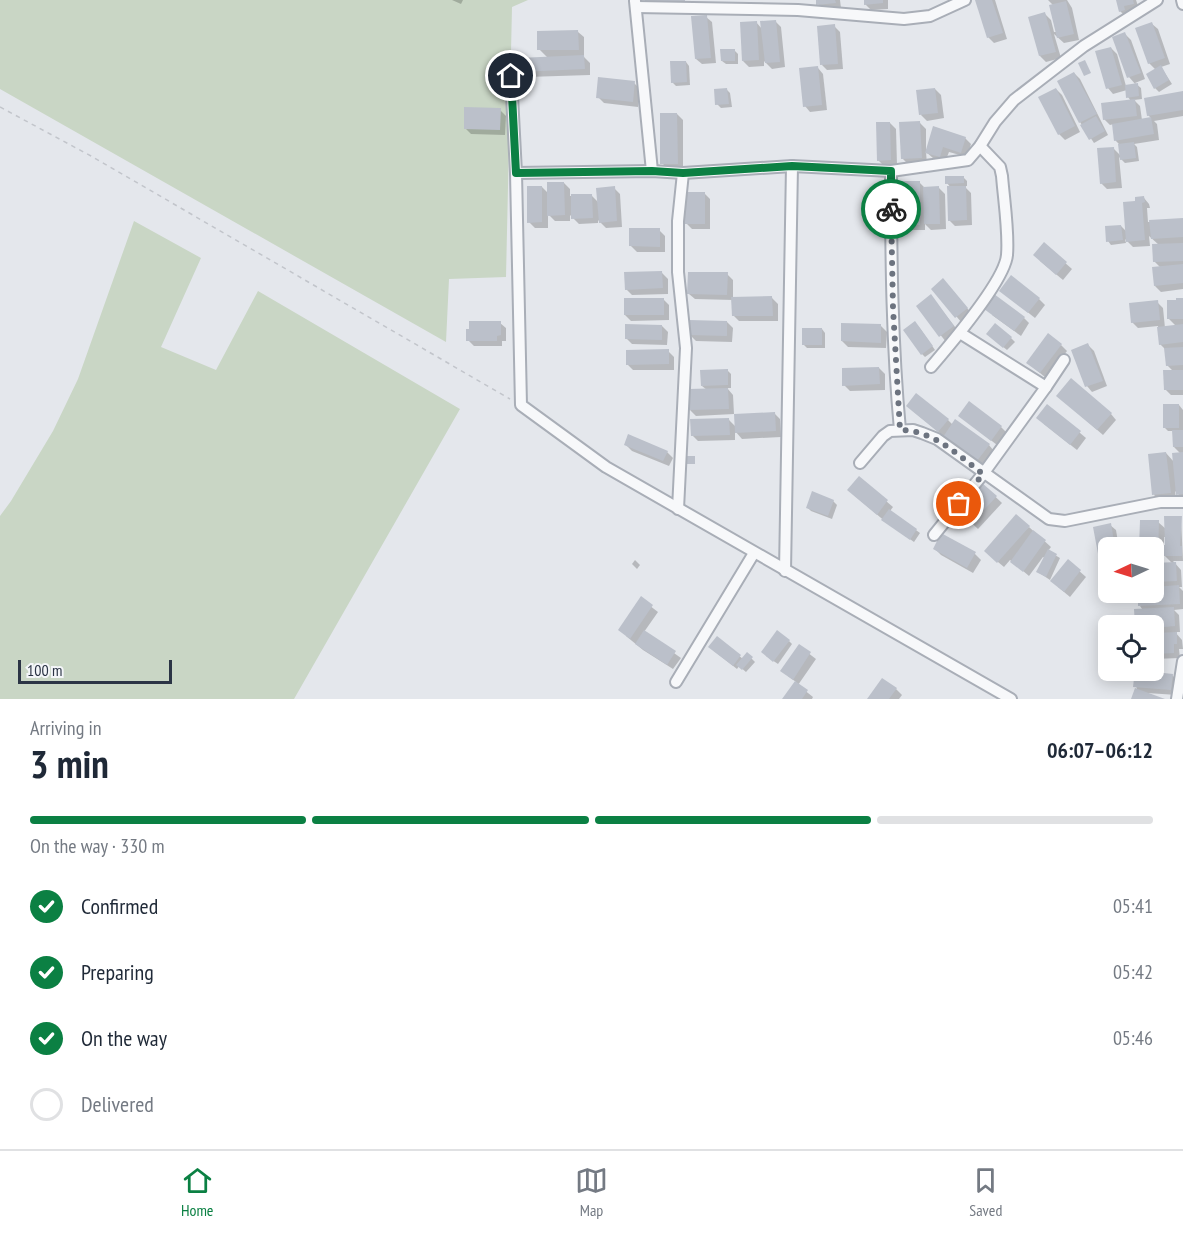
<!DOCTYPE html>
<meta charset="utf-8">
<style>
:root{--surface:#fff;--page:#f6f6f7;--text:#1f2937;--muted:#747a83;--line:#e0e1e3;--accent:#0b8043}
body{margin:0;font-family:"PT Sans Narrow",sans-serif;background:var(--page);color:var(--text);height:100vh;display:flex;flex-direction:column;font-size:22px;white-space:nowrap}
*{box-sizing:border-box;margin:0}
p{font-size:20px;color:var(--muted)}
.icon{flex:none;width:33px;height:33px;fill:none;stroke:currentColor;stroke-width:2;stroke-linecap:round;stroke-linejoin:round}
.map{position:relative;height:699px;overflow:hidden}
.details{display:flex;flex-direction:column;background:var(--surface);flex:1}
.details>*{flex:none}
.needle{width:39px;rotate:266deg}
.controls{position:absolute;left:1098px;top:537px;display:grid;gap:12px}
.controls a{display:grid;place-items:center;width:66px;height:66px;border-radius:9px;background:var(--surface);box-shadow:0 3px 15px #0003;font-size:30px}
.scale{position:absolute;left:18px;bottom:15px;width:154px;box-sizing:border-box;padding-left:6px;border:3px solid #2b3445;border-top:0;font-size:16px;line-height:21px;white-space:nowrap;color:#2b3445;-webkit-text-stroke:4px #f4f6f9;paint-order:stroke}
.pin{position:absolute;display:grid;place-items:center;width:51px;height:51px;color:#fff;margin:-26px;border:3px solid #fff;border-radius:50%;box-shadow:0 2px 6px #0007}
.courier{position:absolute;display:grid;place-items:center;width:60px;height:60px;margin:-30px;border:4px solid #0b8043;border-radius:50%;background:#fff;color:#222;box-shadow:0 2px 8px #0007}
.overview em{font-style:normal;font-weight:700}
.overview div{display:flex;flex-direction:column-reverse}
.overview{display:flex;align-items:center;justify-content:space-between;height:102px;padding:0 30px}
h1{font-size:39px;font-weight:700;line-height:45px}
.bar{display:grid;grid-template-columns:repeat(4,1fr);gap:9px 6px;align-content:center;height:72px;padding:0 30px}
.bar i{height:8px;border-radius:4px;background:var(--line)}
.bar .current{background:var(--accent)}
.bar p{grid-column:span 4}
ol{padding:0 30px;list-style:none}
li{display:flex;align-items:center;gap:18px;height:66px}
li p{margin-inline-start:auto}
li .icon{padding:6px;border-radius:50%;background:var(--accent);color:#fff;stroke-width:4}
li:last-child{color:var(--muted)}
li i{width:33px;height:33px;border:3px solid var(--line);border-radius:50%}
.menu{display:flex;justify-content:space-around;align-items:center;height:84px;border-top:2px solid var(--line);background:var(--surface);font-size:16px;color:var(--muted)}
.menu a{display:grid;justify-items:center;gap:3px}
.menu .current{color:var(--accent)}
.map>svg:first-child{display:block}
</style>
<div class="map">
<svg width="1183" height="699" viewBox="0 0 1183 699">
<rect width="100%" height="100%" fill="#e4e7ec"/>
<g fill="#c9d6c5">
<polygon points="0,0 528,0 512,7 506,277 449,279 446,342 0,89"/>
<polygon points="134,221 201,258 161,347 216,370 258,291 460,409 294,699 0,699 0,516 11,501 53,431 78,379"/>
</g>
<g fill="#0003" fill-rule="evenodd">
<polygon points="452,0 463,0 461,4"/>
<polygon points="817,0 840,0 841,8 824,10 818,4"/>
<polygon points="865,0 888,0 888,9 871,10 865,4"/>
<polygon points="977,0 995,0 1007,39 994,43 988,37"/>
<polygon points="1048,0 1067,0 1072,8 1079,40 1064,43 1054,34 1061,58 1046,62 1040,56 1045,14 1051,20 1054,32 1057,32 1053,5"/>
<polygon points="1118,0 1136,0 1139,9 1126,17 1120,11"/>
<polygon points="706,17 712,22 716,63 702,64 696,59"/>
<polygon points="775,21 781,27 785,67 772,69 764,61 764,66 749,67 743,61 756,22 762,29"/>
<polygon points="1152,24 1158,29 1170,64 1161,67 1172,84 1159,92 1155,88 1156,70 1149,63"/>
<polygon points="834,26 840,32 843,69 827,70 822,65"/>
<polygon points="578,32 584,37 584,57 590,63 590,75 527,77 521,71 548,58 539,49"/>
<polygon points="1125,34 1131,40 1145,79 1135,83 1141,88 1142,99 1134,100 1140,106 1142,120 1151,118 1148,115 1183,93 1183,116 1154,121 1157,124 1159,140 1134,144 1137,147 1139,161 1125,163 1119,157 1122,188 1107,189 1101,183 1113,148 1121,156 1120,145 1115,140 1114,124 1110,125 1104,119 1131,101 1128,97 1127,90 1113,94 1108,88 1111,48 1117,54 1126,86 1136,85 1129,77"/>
<polygon points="734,50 738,54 738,64 726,64 722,61"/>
<polygon points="686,62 689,66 690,85 676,86 672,82"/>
<polygon points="818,68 823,74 827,110 810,112 805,106"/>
<polygon points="1074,73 1080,79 1108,135 1094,143 1080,122"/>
<polygon points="634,83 640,89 638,107 604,103 598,97"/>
<polygon points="935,89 941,95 944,118 927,121 921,115"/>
<polygon points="1056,89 1062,95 1080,132 1065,140 1059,134"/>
<polygon points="727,90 730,93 732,107 721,108 717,104"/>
<polygon points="500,110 506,116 505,135 471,134 465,128"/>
<polygon points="677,114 683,120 683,169 668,169 662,163"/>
<polygon points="890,123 896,129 897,165 884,166 878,160"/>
<polygon points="920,123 926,129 926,152 965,138 971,144 967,157 949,152 945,162 933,158 926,152 927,164 908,164 902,158"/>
<polygon points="963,177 967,181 967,186 964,186 971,193 972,225 955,226 949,220 951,188 947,183"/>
<polygon points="919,182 925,188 939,188 945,194 946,229 931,230 925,224 925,230 909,230 903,224"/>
<polygon points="564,183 570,189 570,196 591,195 599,203 614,188 620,194 622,227 606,228 598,220 598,223 579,224 570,215 570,221 555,221 548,214 548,228 535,228 529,222 542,187 549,194"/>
<polygon points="704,193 710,199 710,229 692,229 686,223"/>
<polygon points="1144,198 1149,204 1150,208 1147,208 1148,222 1183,219 1183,289 1161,292 1155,286 1161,268 1154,261 1159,245 1149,236 1150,246 1133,247 1125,239 1126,243 1111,245 1108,241 1121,226 1127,232 1137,202"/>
<polygon points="659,230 665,236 665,252 637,252 631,246"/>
<polygon points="1044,244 1072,269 1063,280 1040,261"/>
<polygon points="662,273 668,279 668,294 632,295 626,289"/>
<polygon points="727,274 733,280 733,298 772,298 778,304 778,321 739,321 733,315 733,300 695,299 689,294"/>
<polygon points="949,286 972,314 962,323 933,289"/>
<polygon points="931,296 959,332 946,342 918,306"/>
<polygon points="1007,296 1039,299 1045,305 1035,318"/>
<polygon points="663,299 669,305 669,320 631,321 625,315"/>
<polygon points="1183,300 1183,395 1171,395 1165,389 1173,371 1167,365 1166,350 1160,344 1158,326 1138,328 1132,322 1157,302 1163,308 1165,328 1177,327 1169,319"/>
<polygon points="992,315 1024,318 1029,323 1021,336"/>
<polygon points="727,322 733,328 732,342 696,341 690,335"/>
<polygon points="500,323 506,328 506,341 502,341 502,346 474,346 468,340"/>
<polygon points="662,326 668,332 667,345 632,344 626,338"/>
<polygon points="881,326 887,332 886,348 848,347 842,341"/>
<polygon points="919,327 935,350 925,357 922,354"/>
<polygon points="822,329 825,333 825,348 807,348 804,345"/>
<polygon points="992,338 1011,338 1015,342 1007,350"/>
<polygon points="1061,345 1067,351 1046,378 1028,363"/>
<polygon points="1088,345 1094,351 1107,386 1092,392 1087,386"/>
<polygon points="668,351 674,357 674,370 633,370 627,364"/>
<polygon points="879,368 885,374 885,390 850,391 844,385"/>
<polygon points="727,370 731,374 731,388 727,388 733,395 734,414 696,416 690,410 707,390 702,386"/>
<polygon points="1064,401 1111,414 1116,420 1103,435"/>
<polygon points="1179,405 1183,410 1183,499 1175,491 1176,499 1160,501 1154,495 1166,453 1174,462 1181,454 1174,447 1174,431 1168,431 1164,427"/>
<polygon points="1048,406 1086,438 1077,450 1044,424"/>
<polygon points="914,412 948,420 953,425 989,445 994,451 984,466 951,442"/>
<polygon points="774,413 780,419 781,437 742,439 735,431 735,440 698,441 692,435 729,420 736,427"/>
<polygon points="960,416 1001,427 1007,433 997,445"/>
<polygon points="626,445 667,452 673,458 669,466 632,451"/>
<polygon points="859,478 893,507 890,511 920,533 914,542 887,523 855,496"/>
<polygon points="983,485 1002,503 978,529 959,511"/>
<polygon points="833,501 837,505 832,519 811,511 807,507"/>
<path d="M1181 518 1183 561H1173L1181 570 1182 587H1179L1183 591V609L1174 610 1179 615 1180 632H1175L1182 640 1183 649H1179L1180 658 1154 659V626L1140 606 1154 592V548L1158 522 1166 529ZM1164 537H1166L1167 546H1164ZM1163 554 1173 564H1163Z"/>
<polygon points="1110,525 1116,530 1119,548 1108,548 1108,575 1103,570"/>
<polygon points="1029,527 1051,547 1048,551 1060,558 1050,580 1038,572 1045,558 1043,557 1029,576 1010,560 1004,567 992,557"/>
<polygon points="935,549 975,554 981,560 973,573 941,555"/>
<polygon points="635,560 640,565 637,569 632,564"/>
<polygon points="1068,561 1086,577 1070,597 1058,587"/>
<polygon points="641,599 658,612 644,632 681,658 673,669 643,650 626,636"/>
<polygon points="717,638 743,659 747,654 755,662 746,672 739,666 737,669 714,651"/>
<polygon points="789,641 792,644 778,664 766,656"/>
<polygon points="799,646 816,659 798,685 813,697 812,699 784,699 796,682 788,676"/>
<polygon points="1172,675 1178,681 1177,695 1147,693 1161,699 1133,699 1137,688 1135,686"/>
<polygon points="896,689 902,695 899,699 869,699"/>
</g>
<g fill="#bbc0ca">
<rect x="645" y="0" width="40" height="4"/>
<polygon points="816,0 835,0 836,3 816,5"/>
<polygon points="864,0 883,0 883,3 864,5"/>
<polygon points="975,0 992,0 1003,33 987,38"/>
<polygon points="1116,0 1133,0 1134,4 1124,6 1125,10 1119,12"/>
<polygon points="1066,1 1074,34 1057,38 1049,5"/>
<polygon points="1045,12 1056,52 1039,56 1028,17"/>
<polygon points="707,15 711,58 695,59 691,16"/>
<polygon points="776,20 780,62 765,63 760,21"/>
<polygon points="757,21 759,60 742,61 740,22"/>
<polygon points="1152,22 1165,58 1148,64 1135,28"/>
<polygon points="835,24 838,64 820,65 817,26"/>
<polygon points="578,30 579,50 537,50 537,31"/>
<polygon points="1125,32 1141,73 1127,78 1112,37"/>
<polygon points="1111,47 1122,85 1106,89 1095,51"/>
<polygon points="720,49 735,49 735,61 721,61"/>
<polygon points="584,55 585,69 519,72 519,58"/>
<polygon points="1085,60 1091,73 1084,76 1078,63"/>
<polygon points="670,61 686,61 687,82 671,83"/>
<polygon points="1161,65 1169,80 1154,89 1146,74"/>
<polygon points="818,66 822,105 803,107 799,68"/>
<polygon points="1074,72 1097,114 1079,123 1057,81"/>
<polygon points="598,77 635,81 633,102 596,98"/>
<polygon points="1138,83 1139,96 1126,98 1125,85"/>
<polygon points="727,88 729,104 715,105 714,89"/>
<polygon points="935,88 938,113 919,115 916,90"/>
<polygon points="1056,88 1075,126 1058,135 1038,97"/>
<polygon points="1183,91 1183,110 1147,116 1144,98"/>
<polygon points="1135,99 1137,116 1103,120 1101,103"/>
<polygon points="464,107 501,108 500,130 464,129"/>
<polygon points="660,113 677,113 678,164 660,164"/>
<polygon points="1096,116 1105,131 1089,140 1080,125"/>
<polygon points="1151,117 1154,134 1114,141 1112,124"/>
<polygon points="920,121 922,158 901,159 899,122"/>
<polygon points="876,122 890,122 891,160 877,161"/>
<polygon points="933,126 966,137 961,153 943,147 940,157 925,153"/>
<polygon points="1134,142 1136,158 1120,160 1118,144"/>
<polygon points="1114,147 1116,182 1100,184 1097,148"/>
<polygon points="945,176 964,176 964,183 945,184"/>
<rect x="901" y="181" width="19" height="44"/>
<polygon points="547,182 564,182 565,215 547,216"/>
<polygon points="527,186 542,186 542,222 527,223"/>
<polygon points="615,186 617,221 599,223 596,188"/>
<polygon points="939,186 940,224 924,224 923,187"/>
<polygon points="947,186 966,186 967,220 948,221"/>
<rect x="684" y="192" width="21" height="32"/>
<polygon points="571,194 592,194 593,218 571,219"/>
<polygon points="1144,196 1145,202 1142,203 1145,240 1126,242 1123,202 1135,201 1135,197"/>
<polygon points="1183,218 1183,237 1151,239 1149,220"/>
<polygon points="1121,225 1123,240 1106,242 1105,226"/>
<polygon points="629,228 660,228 660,247 629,246"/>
<polygon points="1044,242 1067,262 1056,275 1033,255"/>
<polygon points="1183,243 1183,261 1153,262 1152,244"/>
<polygon points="1183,264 1183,283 1154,286 1152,267"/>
<polygon points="662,271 663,288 625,290 624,272"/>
<polygon points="688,272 728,272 727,295 687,294"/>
<polygon points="1011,275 1040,298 1028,313 999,291"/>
<polygon points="943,278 968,308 955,318 931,289"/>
<polygon points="931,294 954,326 939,337 916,306"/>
<polygon points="994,294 1025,317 1014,331 984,309"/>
<polygon points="772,296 773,316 732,316 731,297"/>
<rect x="624" y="298" width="40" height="17"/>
<polygon points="1176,298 1183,298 1183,319 1167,319 1167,300 1176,300"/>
<polygon points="1158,300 1160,320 1131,323 1129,303"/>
<polygon points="689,320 727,321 727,336 688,335"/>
<polygon points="469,321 501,321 501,335 497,336 497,341 466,341 466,329 469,329"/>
<polygon points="915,321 933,346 921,355 903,330"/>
<polygon points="841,323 881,324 881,343 841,341"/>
<polygon points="995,323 1012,337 1003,348 986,334"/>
<polygon points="625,324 662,325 662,340 625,339"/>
<polygon points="1183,324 1183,342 1159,345 1157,327"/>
<rect x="802" y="328" width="20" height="17"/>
<polygon points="1048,333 1062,344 1040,373 1026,363"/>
<polygon points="1088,343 1103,381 1085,387 1071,350"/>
<polygon points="1183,347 1183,365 1166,366 1164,348"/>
<polygon points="669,349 669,364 626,365 626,350"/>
<polygon points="879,367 880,384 842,386 842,368"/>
<polygon points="728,369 728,385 701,386 700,370"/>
<polygon points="1163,370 1183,370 1183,390 1164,390"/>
<polygon points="1071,378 1112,413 1097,430 1056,396"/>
<polygon points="728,388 729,409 689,410 688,389"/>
<polygon points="916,393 949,419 938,432 906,406"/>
<polygon points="969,401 1002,426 991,441 958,416"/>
<polygon points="1047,404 1081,431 1070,445 1036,418"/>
<rect x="1163" y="404" width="16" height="24"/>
<polygon points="775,412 776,431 735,433 734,414"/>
<polygon points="729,418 730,435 691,436 690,419"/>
<polygon points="955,419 990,444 977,461 943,437"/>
<polygon points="1172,430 1183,430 1183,447 1173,447"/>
<polygon points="628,434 668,451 663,461 624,445"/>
<polygon points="1166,452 1171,493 1152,495 1148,454"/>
<polygon points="1183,452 1183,494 1176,495 1172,453"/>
<polygon points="682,456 695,456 695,464 681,464"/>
<polygon points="859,476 888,500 877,515 847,490"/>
<polygon points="982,483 997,496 971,524 957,511"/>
<polygon points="812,491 834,500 828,516 806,508"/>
<polygon points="889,509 917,529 910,540 881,520"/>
<polygon points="1016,514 1030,526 997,563 984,551"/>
<polygon points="1164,516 1182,516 1180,546 1182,546 1182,556 1163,556 1164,545 1165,545"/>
<polygon points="1140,520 1159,520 1158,559 1154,559 1154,548 1139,548"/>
<polygon points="1111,523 1115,548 1108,548 1108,569 1101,570 1093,527"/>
<polygon points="1033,530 1046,540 1023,572 1010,562"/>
<polygon points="941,533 976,552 967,568 933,549"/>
<polygon points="1048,549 1057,554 1046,577 1036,572"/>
<polygon points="1068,559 1081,570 1064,592 1050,581"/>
<polygon points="1176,562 1177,581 1154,582 1154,563"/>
<polygon points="1179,585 1180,604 1138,606 1138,592 1154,592 1154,587"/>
<polygon points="641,596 653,605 630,639 618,630"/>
<polygon points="1174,607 1175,626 1154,628 1154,626 1135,626 1134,609"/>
<polygon points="644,630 676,651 667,665 635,644"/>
<polygon points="777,630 790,640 773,662 761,652"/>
<polygon points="1177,632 1177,644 1174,644 1174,653 1154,654 1154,633"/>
<polygon points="717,636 741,655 733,666 708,647"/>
<polygon points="799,644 811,652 793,680 780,671"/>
<polygon points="747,652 753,657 742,670 736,665"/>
<polygon points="1135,670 1173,674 1171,690 1133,687"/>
<polygon points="882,678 897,688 889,699 867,699"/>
<polygon points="795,681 808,690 802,699 782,699"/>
<polygon points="1135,688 1165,699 1131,699"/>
</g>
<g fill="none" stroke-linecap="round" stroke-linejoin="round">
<defs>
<g id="minor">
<polyline points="1182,0 1183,4"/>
<polyline points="635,1 652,171"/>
<polyline points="636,7 798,10 904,19 930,16 965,0"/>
<polyline points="511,76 516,173 521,405 606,467 1011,699"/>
<path d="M891 171C891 258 892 344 900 430"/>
<polyline points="516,173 652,171 683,173 792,166 891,171 968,160 980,146 995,122 1014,100 1084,46 1157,0"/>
<path d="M931 367C949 346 1005 280 1007 255 1009 232 1004 201 1002 176L1000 167 980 146"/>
<polyline points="1046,387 1064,360"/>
<polyline points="860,463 883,436 890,431 913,430 922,433 937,439 1049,519 1065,521 1160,502 1183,502"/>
<polyline points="678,509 686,348 678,272 678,221 683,173"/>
<polyline points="934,535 983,474 1046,387 960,333"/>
<polyline points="785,571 792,166"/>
<polyline points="676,682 754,553"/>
<polyline points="1177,699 1183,661"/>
</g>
</defs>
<use href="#minor" stroke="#a9aeb7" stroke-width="14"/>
<polyline stroke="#c2c5cb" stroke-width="1.5" stroke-dasharray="4.5 4.5" stroke-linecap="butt" points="0,107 91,156 510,399"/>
<use href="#minor" stroke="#f7f8fa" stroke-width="10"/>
</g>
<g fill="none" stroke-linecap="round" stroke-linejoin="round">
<path stroke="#6c737f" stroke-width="6" stroke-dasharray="0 10.8" d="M891 209 893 308 900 430C933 430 958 455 983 474L959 504"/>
<polyline stroke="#0b8043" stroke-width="8" points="511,76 516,173 652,171 683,173 792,166 891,171 891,209"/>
</g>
</svg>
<div class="controls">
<a><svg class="needle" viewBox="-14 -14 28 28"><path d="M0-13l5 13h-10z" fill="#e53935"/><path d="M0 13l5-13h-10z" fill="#747a83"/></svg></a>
<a><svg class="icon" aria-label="locate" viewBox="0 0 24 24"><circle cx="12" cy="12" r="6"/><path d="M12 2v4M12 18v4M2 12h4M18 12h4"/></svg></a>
</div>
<div class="scale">100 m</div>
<div class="pin" style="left:959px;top:504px;background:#ea580c"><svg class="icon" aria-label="bag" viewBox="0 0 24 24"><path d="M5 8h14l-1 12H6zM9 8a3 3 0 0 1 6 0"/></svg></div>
<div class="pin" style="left:511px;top:76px;background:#1f2937"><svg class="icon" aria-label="home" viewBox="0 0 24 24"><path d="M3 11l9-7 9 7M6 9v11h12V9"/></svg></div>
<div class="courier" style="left:891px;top:209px"><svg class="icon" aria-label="bike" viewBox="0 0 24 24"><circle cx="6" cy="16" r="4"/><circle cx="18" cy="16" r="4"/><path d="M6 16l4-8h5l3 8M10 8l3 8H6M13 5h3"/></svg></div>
</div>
<section class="details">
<div class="overview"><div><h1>3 min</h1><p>Arriving in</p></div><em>06:07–06:12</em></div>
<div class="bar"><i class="current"></i><i class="current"></i><i class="current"></i><i></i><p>On the way · 330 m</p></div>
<ol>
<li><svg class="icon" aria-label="check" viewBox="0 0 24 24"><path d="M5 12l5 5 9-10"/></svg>Confirmed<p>05:41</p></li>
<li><svg class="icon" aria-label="check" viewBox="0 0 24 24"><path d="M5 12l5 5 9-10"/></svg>Preparing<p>05:42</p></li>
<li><svg class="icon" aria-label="check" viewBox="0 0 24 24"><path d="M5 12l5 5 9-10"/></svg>On the way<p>05:46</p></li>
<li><i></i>Delivered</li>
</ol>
</section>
<nav class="menu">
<a class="current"><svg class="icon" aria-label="home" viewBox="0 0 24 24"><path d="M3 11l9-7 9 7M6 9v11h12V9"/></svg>Home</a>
<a><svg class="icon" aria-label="map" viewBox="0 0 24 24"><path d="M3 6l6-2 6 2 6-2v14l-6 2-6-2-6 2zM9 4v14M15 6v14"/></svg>Map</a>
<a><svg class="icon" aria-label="saved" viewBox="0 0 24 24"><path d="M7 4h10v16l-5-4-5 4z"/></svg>Saved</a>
</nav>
